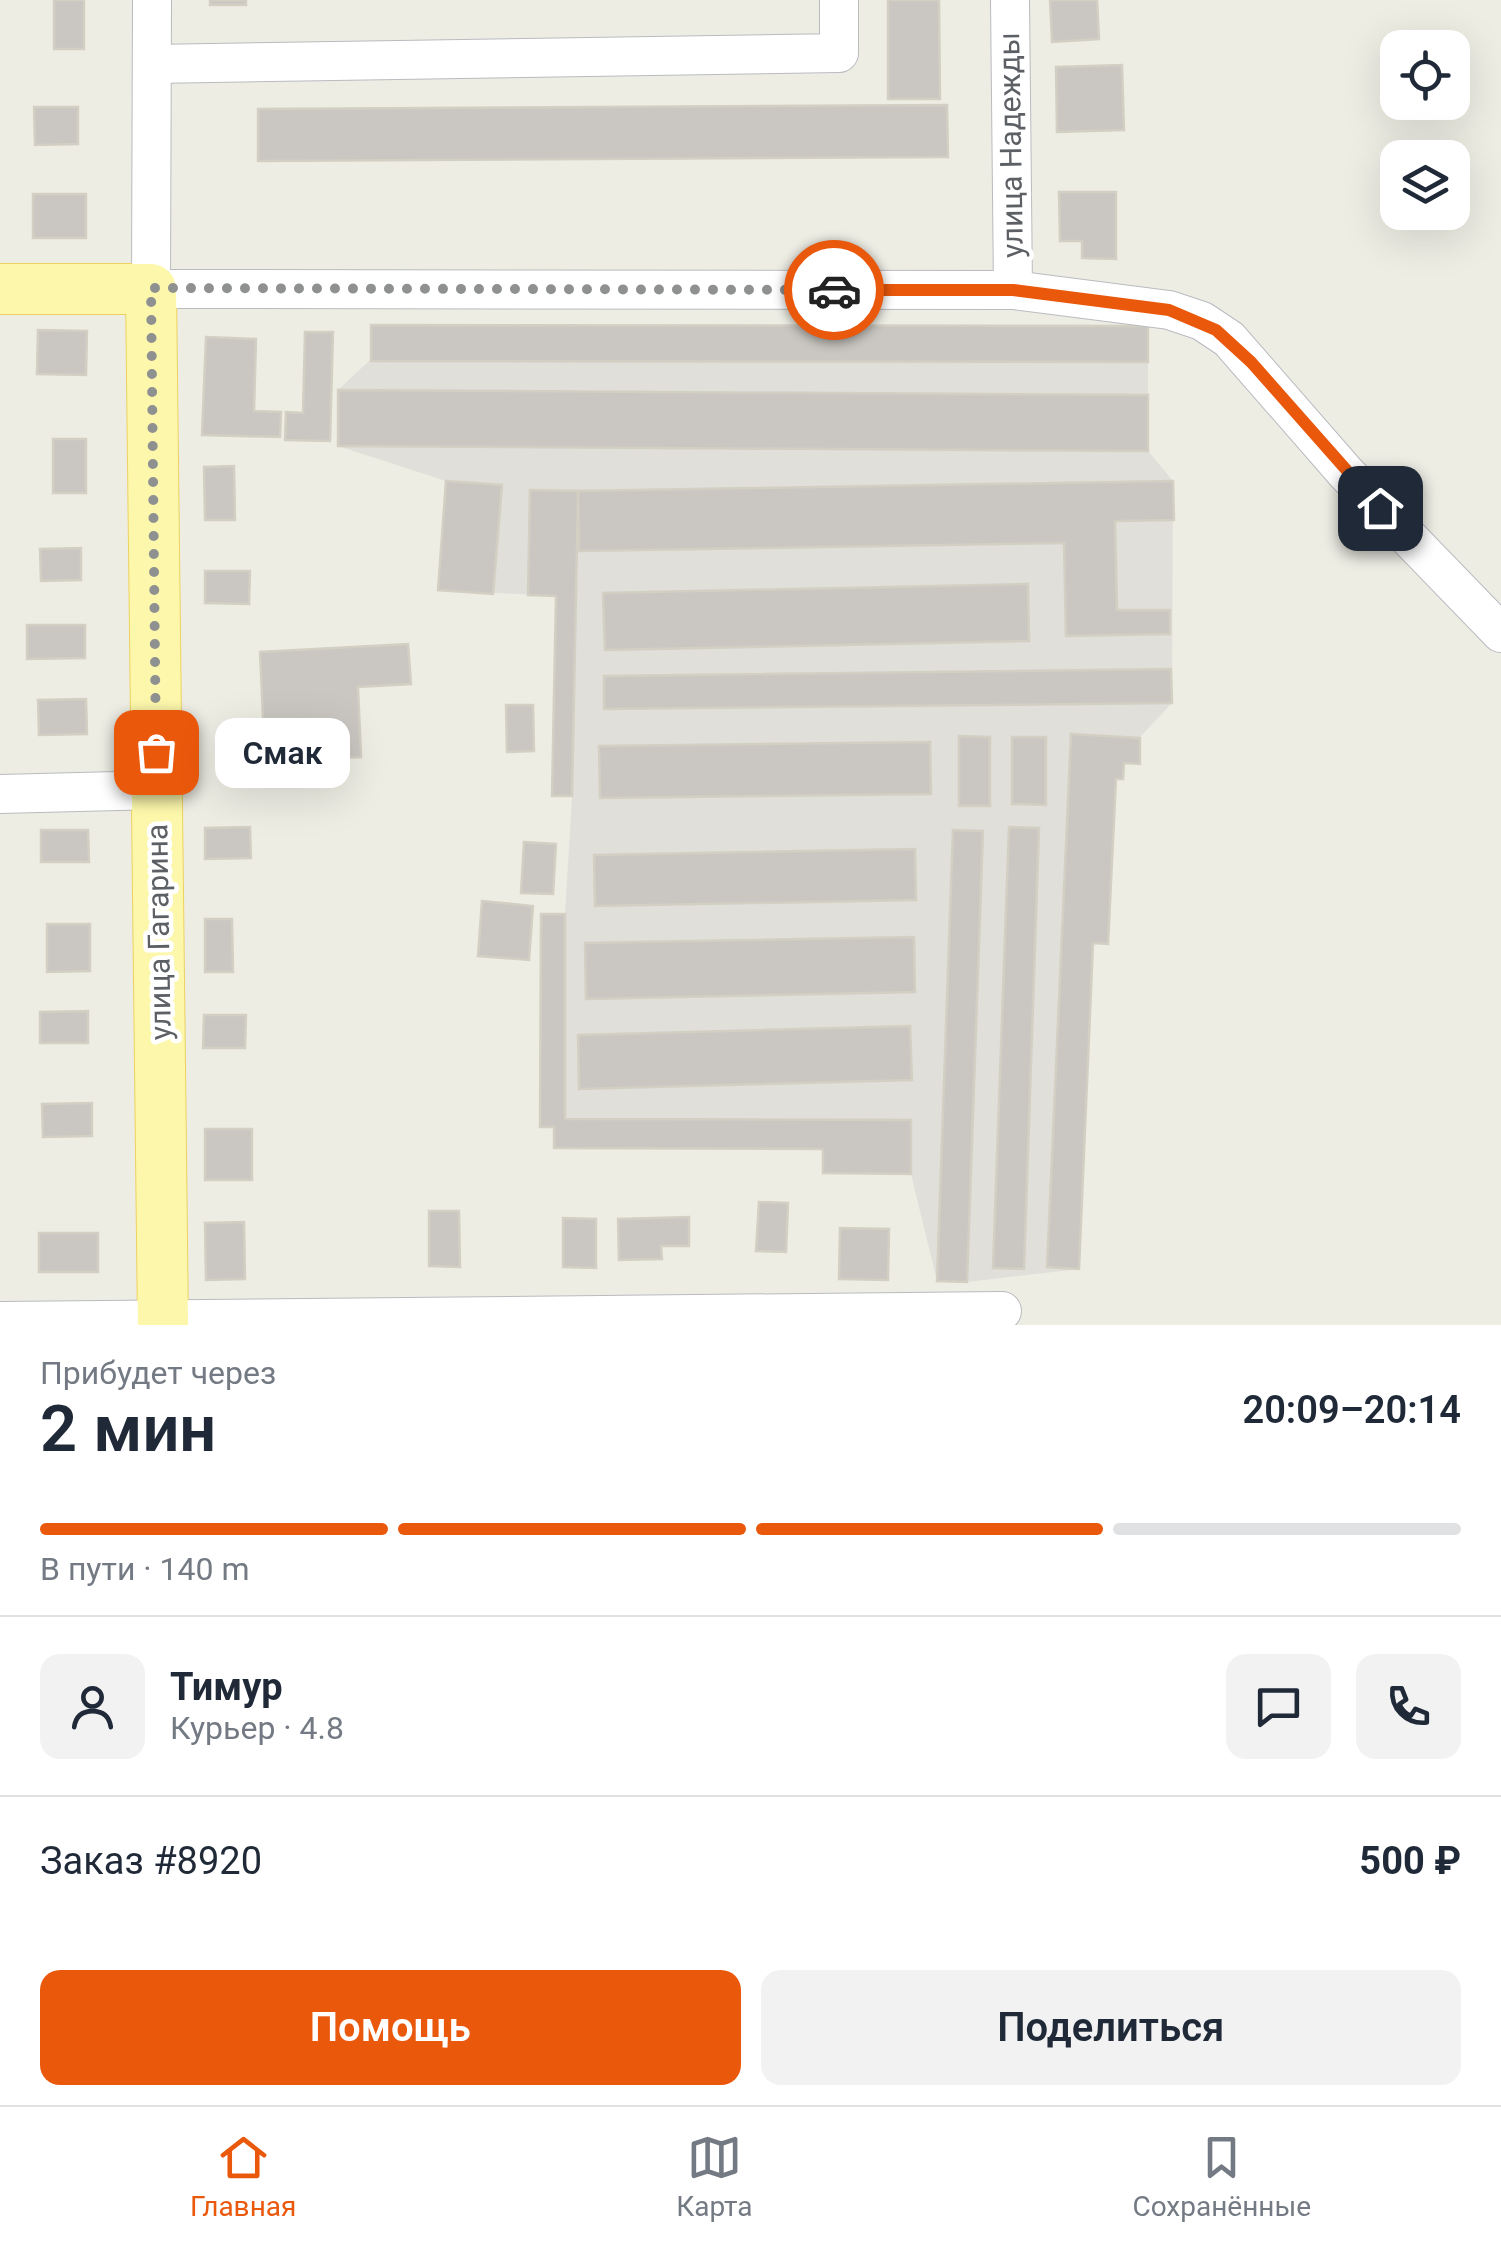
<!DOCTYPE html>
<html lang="ru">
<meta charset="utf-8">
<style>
:root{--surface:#fff;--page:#f2f2f3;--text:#1f2937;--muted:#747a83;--line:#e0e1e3;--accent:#ea580c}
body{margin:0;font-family:Roboto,sans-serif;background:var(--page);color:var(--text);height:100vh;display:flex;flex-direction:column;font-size:38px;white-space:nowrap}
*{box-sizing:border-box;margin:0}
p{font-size:32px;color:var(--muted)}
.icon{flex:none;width:55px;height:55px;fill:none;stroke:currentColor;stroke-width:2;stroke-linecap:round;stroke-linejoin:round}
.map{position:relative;height:1325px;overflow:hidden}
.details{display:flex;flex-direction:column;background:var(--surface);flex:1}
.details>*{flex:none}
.tools{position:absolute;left:1380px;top:30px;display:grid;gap:20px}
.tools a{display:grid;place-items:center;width:90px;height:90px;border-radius:20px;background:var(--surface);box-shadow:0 10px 40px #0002;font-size:50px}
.pin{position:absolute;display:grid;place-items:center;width:85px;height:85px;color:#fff;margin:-42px;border-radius:20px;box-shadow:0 5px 15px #0006}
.courier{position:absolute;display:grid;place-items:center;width:100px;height:100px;margin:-50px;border:8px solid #ea580c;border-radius:50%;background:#fff;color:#222;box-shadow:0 2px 12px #0007}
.bubble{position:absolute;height:70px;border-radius:20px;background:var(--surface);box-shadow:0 10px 40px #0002;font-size:32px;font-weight:600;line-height:70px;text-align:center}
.headline em{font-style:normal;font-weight:600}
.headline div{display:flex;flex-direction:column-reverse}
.headline{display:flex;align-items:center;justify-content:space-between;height:170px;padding:0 40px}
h1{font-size:65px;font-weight:600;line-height:75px}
.bar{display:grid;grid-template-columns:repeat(4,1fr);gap:15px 10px;align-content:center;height:120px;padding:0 40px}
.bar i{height:12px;border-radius:8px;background:var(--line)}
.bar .current{background:var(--accent)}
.bar p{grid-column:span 4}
.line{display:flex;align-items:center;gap:25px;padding:0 40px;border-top:2px solid var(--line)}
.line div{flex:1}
.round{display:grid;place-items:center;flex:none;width:105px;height:105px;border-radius:20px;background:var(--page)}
.button{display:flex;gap:20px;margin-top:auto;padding:20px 40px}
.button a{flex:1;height:115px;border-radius:20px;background:var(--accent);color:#fff;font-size:40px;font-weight:600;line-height:115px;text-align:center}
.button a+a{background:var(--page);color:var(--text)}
.tab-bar{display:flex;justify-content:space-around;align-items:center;height:140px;border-top:2px solid var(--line);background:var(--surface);font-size:28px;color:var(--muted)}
.tab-bar a{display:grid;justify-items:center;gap:5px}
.tab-bar .current{color:var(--accent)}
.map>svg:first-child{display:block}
</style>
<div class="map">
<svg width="1501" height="1325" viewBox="0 0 1501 1325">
<rect width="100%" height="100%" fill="#eeede4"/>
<polygon fill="#e0dfd9" points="371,325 1148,326 1148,451 1173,481 1172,703 1140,737 1140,764 1125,764 1123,779 1116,780 1108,944 1093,944 1079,1269 967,1282 937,1281 911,1174 823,1173 822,1149 554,1148 553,1127 540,1127 541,914 565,914 572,797 552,796 556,596 438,590 446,481 338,446 338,390 370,360"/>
<g fill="#cac7c2" stroke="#d3cfc3" stroke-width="2.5">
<rect x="54" y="0" width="30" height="49"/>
<rect x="210" y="0" width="36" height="5"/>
<polygon points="888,0 939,0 940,99 888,99"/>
<polygon points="1050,0 1097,0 1099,39 1052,42"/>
<polygon points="1122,65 1124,130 1057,132 1056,67"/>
<polygon points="947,105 948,157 258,161 258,109"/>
<polygon points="34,107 78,107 78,144 35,145"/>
<polygon points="1059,192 1116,192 1116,259 1082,258 1082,241 1060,241"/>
<rect x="33" y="194" width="53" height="44"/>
<polygon points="371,325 1148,326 1148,362 371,361"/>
<polygon points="38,330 87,331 86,375 37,374"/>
<polygon points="305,332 333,332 330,441 285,440 286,412 303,413"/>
<polygon points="206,337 256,339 254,411 281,412 280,437 202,435"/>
<polygon points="338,390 1148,395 1148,451 338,446"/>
<rect x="53" y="439" width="33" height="54"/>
<polygon points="234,466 235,520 205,520 204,467"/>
<polygon points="446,481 502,485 493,594 438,590"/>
<polygon points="1173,481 1174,520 1115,521 1117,610 1170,610 1170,634 1066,636 1064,543 579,551 578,491"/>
<polygon points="530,490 578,491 572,796 552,796 556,596 528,595"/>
<polygon points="81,548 81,580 41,581 40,549"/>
<polygon points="205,571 250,571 249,604 205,603"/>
<polygon points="1028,584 1029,641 605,650 603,593"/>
<polygon points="27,625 85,625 85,658 27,659"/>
<polygon points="408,644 411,684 358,687 361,757 265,762 260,652"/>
<polygon points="1171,669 1172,703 604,709 604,676"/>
<polygon points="86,699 87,734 39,735 38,700"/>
<polygon points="506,705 533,705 534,751 507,752"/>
<polygon points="1071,734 1140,738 1140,764 1124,763 1123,779 1116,779 1108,944 1093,943 1079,1269 1047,1267"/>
<polygon points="959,736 990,737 990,806 959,806"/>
<polygon points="1012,737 1046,737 1046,805 1012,804"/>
<polygon points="930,742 931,794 600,798 599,746"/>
<polygon points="250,827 251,858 205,859 205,828"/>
<polygon points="1009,827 1039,828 1024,1269 993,1268"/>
<polygon points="41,830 88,830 89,862 41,862"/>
<polygon points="953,830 983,831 967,1282 937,1281"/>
<polygon points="524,842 556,844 553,894 521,893"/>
<polygon points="915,849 916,900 595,906 594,855"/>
<polygon points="482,901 533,906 529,960 478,956"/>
<polygon points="541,914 565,914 565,1119 911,1120 911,1174 823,1173 823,1149 554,1148 554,1127 540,1127"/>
<polygon points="205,919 232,919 233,972 205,972"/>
<polygon points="47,924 90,924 90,971 47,972"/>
<polygon points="914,937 915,992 586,999 585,943"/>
<polygon points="88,1011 88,1043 40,1043 40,1012"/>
<polygon points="204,1015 246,1015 245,1048 203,1048"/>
<polygon points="910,1026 912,1080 579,1089 578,1035"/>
<polygon points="92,1103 92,1136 43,1137 42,1104"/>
<rect x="205" y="1129" width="47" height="51"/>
<polygon points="759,1202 788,1203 786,1252 756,1251"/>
<polygon points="429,1211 459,1211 460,1267 429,1266"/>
<polygon points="689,1217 689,1246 661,1246 662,1259 619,1260 618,1219"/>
<polygon points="563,1218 596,1219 596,1268 563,1267"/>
<polygon points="244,1222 245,1279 206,1280 205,1223"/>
<polygon points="840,1228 889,1229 888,1280 839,1279"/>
<rect x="39" y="1233" width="59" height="39"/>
</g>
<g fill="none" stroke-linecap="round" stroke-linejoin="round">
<defs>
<g id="minor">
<polyline points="152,0 151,289 1013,290 1169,310 1202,321 1229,339 1346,473 1501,633"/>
<polyline points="1010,0 1013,290"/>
<polyline points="152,64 839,53 839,0"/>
<polyline points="0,794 157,790"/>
<polyline points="0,1321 1002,1311"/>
</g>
<polyline id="major" points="0,289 151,289 163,1325"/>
</defs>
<use href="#minor" stroke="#b9bbc0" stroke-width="40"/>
<use href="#major" stroke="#edd25f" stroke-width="52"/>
<use href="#minor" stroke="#fff" stroke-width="38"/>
<use href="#major" stroke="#fcf7ab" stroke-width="50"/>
</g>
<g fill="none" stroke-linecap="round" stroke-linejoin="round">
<polyline stroke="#8f9191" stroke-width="10" stroke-dasharray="0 18" points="156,752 151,288 834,290"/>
<polyline stroke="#ea580c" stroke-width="12" points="834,290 1013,290 1169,310 1216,330 1251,362 1380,508"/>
</g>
<g text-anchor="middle" stroke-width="9" stroke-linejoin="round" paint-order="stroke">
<g font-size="30" fill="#5c5f64" stroke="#fff">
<text transform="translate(1011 145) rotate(-91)" y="10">улица Надежды</text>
<text transform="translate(159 932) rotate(-91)" y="10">улица Гагарина</text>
</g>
</g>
</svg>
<div class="tools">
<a><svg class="icon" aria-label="locate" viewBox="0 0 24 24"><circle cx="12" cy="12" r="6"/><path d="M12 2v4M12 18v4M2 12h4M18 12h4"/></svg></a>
<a><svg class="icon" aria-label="layers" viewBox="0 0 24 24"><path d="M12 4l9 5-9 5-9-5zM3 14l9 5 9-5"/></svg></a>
</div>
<div class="pin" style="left:156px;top:752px;background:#ea580c"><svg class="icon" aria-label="bag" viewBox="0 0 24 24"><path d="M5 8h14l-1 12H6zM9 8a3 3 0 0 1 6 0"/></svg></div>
<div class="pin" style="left:1380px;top:508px;background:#1f2937"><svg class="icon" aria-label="home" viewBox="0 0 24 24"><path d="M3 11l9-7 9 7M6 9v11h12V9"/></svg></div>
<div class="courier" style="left:834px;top:290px"><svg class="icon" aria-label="car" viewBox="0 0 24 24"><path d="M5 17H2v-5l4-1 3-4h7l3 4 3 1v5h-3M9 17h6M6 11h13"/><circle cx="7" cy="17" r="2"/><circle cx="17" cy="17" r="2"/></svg></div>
<div class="bubble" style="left:215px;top:718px;width:135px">Смак</div>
</div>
<section class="details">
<div class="headline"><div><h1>2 мин</h1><p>Прибудет через</p></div><em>20:09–20:14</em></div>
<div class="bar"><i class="current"></i><i class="current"></i><i class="current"></i><i></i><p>В пути · 140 m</p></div>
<div class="line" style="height:180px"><a class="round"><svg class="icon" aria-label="person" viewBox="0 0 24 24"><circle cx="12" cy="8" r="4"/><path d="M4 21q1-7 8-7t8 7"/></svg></a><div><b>Тимур</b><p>Курьер · 4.8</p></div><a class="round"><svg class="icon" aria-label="chat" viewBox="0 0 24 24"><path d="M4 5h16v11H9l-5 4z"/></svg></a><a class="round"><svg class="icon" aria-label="phone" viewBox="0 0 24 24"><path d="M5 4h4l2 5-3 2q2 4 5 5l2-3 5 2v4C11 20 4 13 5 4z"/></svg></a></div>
<div class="line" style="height:130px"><div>Заказ #8920</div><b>500 ₽</b></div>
<div class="button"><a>Помощь</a><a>Поделиться</a></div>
</section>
<nav class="tab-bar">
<a class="current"><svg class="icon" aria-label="home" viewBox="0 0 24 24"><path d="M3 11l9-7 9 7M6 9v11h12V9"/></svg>Главная</a>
<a><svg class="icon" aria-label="map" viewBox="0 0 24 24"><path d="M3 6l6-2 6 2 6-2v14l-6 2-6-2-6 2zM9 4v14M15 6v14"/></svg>Карта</a>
<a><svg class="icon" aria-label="saved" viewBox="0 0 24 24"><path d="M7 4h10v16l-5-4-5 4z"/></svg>Сохранённые</a>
</nav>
